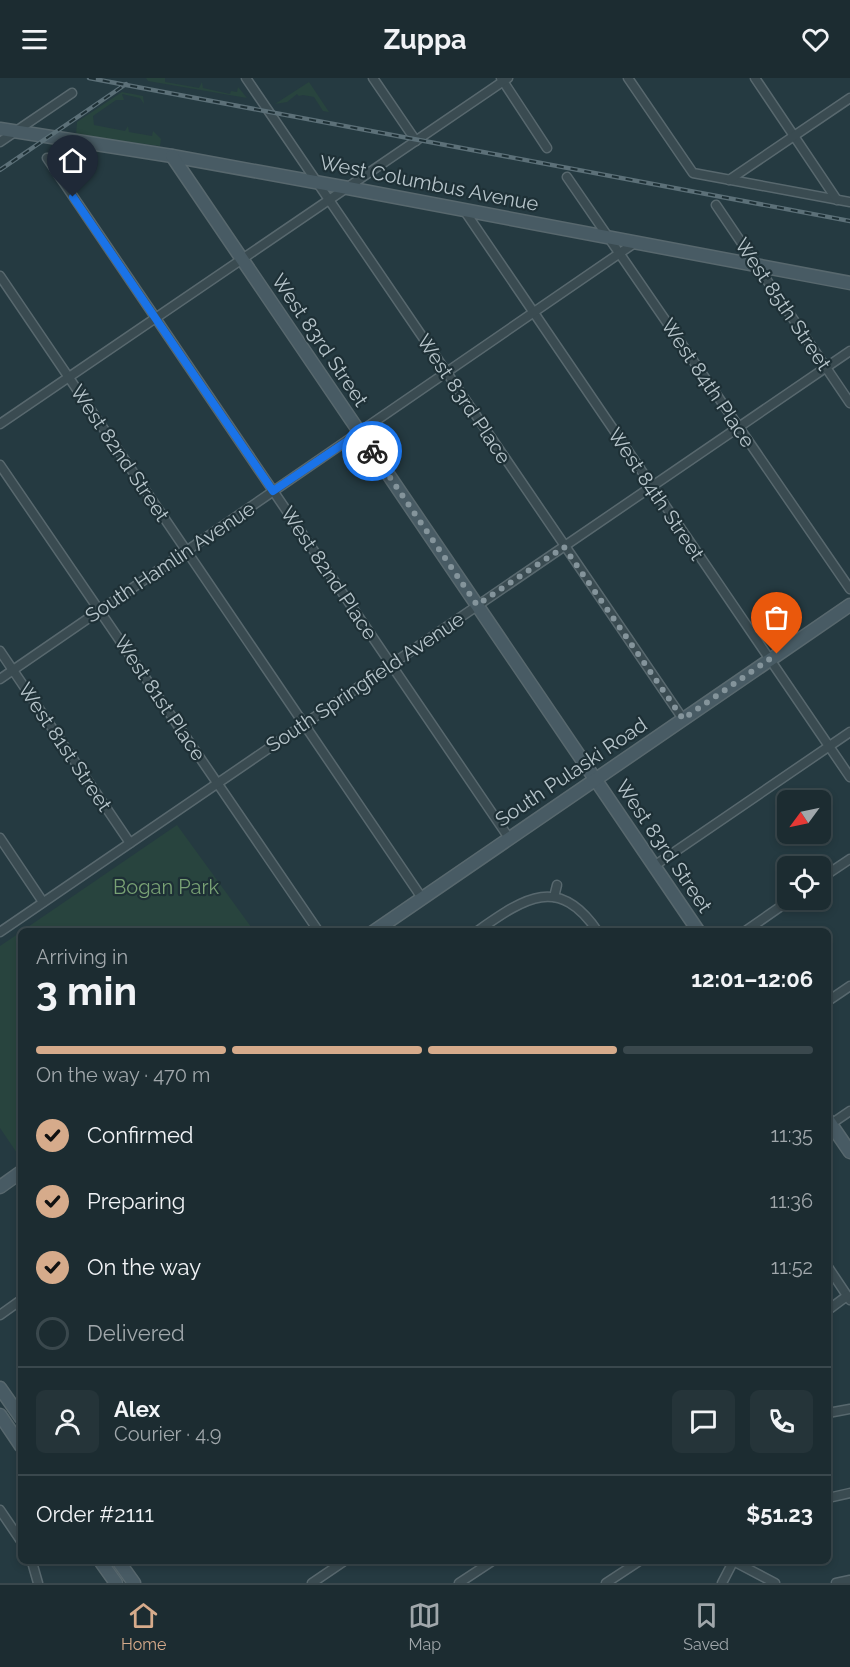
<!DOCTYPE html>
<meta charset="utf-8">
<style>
:root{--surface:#1c2c31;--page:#253439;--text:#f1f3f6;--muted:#a0a7ab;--line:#3a484d;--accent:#d6ab8b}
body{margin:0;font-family:Raleway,sans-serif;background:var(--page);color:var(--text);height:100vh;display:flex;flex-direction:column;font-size:22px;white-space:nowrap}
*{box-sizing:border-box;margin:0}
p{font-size:20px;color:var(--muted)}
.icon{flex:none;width:33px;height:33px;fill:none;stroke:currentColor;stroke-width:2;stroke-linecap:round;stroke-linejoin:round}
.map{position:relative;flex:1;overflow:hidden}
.panel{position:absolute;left:18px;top:850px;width:813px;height:636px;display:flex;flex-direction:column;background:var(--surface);border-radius:9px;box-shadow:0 3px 9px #0003,0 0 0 2px var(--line)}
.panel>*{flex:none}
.needle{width:39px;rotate:237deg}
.buttons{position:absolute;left:777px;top:712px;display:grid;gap:12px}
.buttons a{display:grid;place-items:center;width:54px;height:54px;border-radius:9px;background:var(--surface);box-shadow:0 3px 9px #0003,0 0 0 2px var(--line);font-size:30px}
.pin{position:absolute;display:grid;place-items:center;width:51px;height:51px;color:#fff;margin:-62px -26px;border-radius:50% 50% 50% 0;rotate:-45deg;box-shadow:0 0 6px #0007}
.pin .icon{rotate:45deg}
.courier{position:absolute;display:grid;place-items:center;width:60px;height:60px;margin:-30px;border:4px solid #1a73e8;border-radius:50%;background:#fff;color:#222;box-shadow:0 2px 8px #0007}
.headline em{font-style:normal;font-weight:700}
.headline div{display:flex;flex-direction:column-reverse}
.headline{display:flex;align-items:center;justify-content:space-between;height:102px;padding:0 18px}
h1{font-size:39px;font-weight:700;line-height:45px}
.bar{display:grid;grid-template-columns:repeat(4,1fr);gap:9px 6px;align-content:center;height:72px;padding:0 18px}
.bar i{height:8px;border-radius:4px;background:var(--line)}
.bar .selected{background:var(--accent)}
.bar p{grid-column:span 4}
.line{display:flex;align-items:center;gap:15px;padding:0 18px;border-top:2px solid var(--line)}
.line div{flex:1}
.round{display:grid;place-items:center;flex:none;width:63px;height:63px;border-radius:9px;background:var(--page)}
ol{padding:0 18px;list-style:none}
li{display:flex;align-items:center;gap:18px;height:66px}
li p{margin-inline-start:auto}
li .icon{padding:6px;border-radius:50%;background:var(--accent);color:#111;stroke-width:4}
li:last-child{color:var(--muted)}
li i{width:33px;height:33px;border:3px solid var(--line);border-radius:50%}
header{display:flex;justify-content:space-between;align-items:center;height:78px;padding:0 18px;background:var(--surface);font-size:27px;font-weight:700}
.menu{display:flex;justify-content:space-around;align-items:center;height:84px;border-top:2px solid var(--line);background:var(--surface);font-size:16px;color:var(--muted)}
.menu a{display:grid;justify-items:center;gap:3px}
.menu .selected{color:var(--accent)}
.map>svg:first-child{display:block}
</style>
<header><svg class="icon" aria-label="menu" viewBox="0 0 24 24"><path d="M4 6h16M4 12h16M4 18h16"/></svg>Zuppa<svg class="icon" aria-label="heart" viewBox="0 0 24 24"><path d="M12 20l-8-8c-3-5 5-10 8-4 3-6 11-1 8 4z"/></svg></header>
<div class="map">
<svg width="850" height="1505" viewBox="0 0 850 1505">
<rect width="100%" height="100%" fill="#253a41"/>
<g fill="#28443e">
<polygon points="146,0 165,0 165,4 199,10 202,4 203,10 230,16 231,13 237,14 238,9 247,20 148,3"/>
<polygon points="309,4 329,34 323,33 314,19 303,17 299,18 297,16 287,24 275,26"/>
<polygon points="122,14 143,18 144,26 140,20 122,16 124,22 116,22 93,38 94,47 125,53 128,48 129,54 152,58 153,53 161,61 160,68 76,57 77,44"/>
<polygon points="177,747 254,853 22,853"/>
<polygon points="21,854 21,1073 17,1075 0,1050 0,868"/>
</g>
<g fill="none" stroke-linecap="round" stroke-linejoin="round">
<defs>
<g id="street">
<polyline points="246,0 683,641"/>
<polyline points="373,0 416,63"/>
<polyline points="501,0 547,70"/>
<polyline points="628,0 693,95 850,124"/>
<polyline points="755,0 837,122"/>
<polyline points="0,64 72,15"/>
<polyline points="47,80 509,760"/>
<polyline points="567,99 850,511"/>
<polyline points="729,102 850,20"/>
<polyline points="716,127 850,325"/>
<polyline points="464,132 850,699"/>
<polyline points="0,198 422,820"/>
<polyline points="0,346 508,0"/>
<polyline points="0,387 319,854"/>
<polyline points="0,573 130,765"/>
<polyline points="0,601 636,164"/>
<polyline points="0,760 43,824"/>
<polyline points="654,788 850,654"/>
<polyline points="820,801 850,781"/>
<polyline points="554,819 557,807"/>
<polyline points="0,854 850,273"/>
<path d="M476 854C522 822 558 794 598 854"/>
<polyline points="744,854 790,822"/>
<polyline points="828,923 850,908"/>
<polyline points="831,1046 850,1033"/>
<polyline points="828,1189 850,1222"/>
<polyline points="828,1232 847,1218"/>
<polyline points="0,1237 21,1222"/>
<polyline points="828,1335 850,1331"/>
<polyline points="828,1420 850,1415"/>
<polyline points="0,1432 21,1463"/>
<polyline points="32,1484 38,1505"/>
<polyline points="735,1484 775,1505"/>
<polyline points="312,1505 343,1484"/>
<polyline points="459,1505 491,1484"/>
<polyline points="606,1505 638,1484"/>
<polyline points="722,1505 733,1484"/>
<polyline points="836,1505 850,1502"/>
</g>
<g id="secondary">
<polyline points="0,51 172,78 348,110 850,205"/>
<polyline points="172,78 699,854"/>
<polyline points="373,854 850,527"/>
<polyline points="828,1042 850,1074"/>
<polyline points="0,1109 21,1094"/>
<polyline points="0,1310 21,1340"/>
<polyline points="0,1337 21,1368"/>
<polyline points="101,1484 116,1505"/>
<polyline points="119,1484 134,1505"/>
</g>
</defs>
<use href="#street" stroke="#58686e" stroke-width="11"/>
<use href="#secondary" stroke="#58686e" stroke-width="15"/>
<use href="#street" stroke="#3a4b51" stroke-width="8"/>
<use href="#secondary" stroke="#485b64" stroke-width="12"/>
<defs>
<g id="rail">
<polyline points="89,0 850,143"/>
<polyline points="0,92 126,6"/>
</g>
</defs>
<use href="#rail" stroke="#5c7078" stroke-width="4.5"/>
<use href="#rail" stroke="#1e3036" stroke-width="2" stroke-dasharray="7" stroke-linecap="butt"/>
</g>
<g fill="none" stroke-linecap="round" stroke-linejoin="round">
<polyline stroke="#84949b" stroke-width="6" stroke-dasharray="0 10.8" points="372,373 477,527 564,469 683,641 777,576"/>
<polyline stroke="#1a73e8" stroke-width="8" points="73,119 273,413 359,355 372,373"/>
</g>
<g text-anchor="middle" stroke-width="4.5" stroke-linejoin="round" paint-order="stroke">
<g font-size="20" fill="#b7c5cb" stroke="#1e3036">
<text transform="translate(429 105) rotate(11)" y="7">West Columbus Avenue</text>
<text transform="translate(783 226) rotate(56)" y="7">West 85th Street</text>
<text transform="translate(320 262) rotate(56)" y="7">West 83rd Street</text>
<text transform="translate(708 305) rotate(56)" y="7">West 84th Place</text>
<text transform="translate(464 321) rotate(56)" y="7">West 83rd Place</text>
<text transform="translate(120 375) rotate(56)" y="7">West 82nd Street</text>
<text transform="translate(656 416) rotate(56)" y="7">West 84th Street</text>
<text transform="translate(170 484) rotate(-34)" y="7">South Hamlin Avenue</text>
<text transform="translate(329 495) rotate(56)" y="7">West 82nd Place</text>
<text transform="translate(365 604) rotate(-34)" y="7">South Springfield Avenue</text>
<text transform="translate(160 620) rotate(56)" y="7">West 81st Place</text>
<text transform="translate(65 669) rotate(56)" y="7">West 81st Street</text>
<text transform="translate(571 694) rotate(-34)" y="7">South Pulaski Road</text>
<text transform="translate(664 768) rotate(56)" y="7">West 83rd Street</text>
</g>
<g font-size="20" fill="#78a174" stroke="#1e3036">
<text x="166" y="816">Bogan Park</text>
</g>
</g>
</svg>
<div class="buttons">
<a><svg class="needle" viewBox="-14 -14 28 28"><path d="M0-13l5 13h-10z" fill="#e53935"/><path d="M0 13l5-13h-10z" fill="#a0a7ab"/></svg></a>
<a><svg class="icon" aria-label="locate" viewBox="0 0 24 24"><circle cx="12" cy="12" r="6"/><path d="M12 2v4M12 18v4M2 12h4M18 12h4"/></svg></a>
</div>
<div class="pin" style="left:777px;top:576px;background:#ea580c"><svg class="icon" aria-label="bag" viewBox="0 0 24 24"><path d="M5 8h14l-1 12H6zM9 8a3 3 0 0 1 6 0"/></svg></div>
<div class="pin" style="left:73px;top:119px;background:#1f2937"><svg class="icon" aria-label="home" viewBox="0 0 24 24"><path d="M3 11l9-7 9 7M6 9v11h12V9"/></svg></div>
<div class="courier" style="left:372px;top:373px"><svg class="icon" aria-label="bike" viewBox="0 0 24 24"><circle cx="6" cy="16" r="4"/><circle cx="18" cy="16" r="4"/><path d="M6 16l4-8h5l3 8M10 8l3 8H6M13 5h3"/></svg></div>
<section class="panel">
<div class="headline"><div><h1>3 min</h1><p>Arriving in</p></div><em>12:01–12:06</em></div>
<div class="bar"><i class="selected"></i><i class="selected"></i><i class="selected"></i><i></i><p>On the way · 470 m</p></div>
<ol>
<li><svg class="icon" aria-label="check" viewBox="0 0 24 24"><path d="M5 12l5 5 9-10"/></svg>Confirmed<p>11:35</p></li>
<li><svg class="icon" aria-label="check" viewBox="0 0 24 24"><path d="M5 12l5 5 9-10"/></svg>Preparing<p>11:36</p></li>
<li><svg class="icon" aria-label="check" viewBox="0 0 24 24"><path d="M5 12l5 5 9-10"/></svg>On the way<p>11:52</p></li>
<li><i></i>Delivered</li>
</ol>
<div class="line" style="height:108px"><a class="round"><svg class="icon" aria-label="person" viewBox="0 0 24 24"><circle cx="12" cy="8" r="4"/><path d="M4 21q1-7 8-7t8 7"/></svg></a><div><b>Alex</b><p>Courier · 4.9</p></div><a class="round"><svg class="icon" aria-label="chat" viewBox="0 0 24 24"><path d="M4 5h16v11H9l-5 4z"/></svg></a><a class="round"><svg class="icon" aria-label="phone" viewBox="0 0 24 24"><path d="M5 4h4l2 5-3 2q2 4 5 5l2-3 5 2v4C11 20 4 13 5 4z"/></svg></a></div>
<div class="line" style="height:78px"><div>Order #2111</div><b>$51.23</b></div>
</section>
</div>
<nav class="menu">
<a class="selected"><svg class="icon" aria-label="home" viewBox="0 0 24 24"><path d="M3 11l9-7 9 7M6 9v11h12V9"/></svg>Home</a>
<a><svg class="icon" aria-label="map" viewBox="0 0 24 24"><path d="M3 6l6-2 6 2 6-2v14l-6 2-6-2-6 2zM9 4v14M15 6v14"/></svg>Map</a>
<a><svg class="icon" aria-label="saved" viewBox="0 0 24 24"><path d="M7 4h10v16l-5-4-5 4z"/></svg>Saved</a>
</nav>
